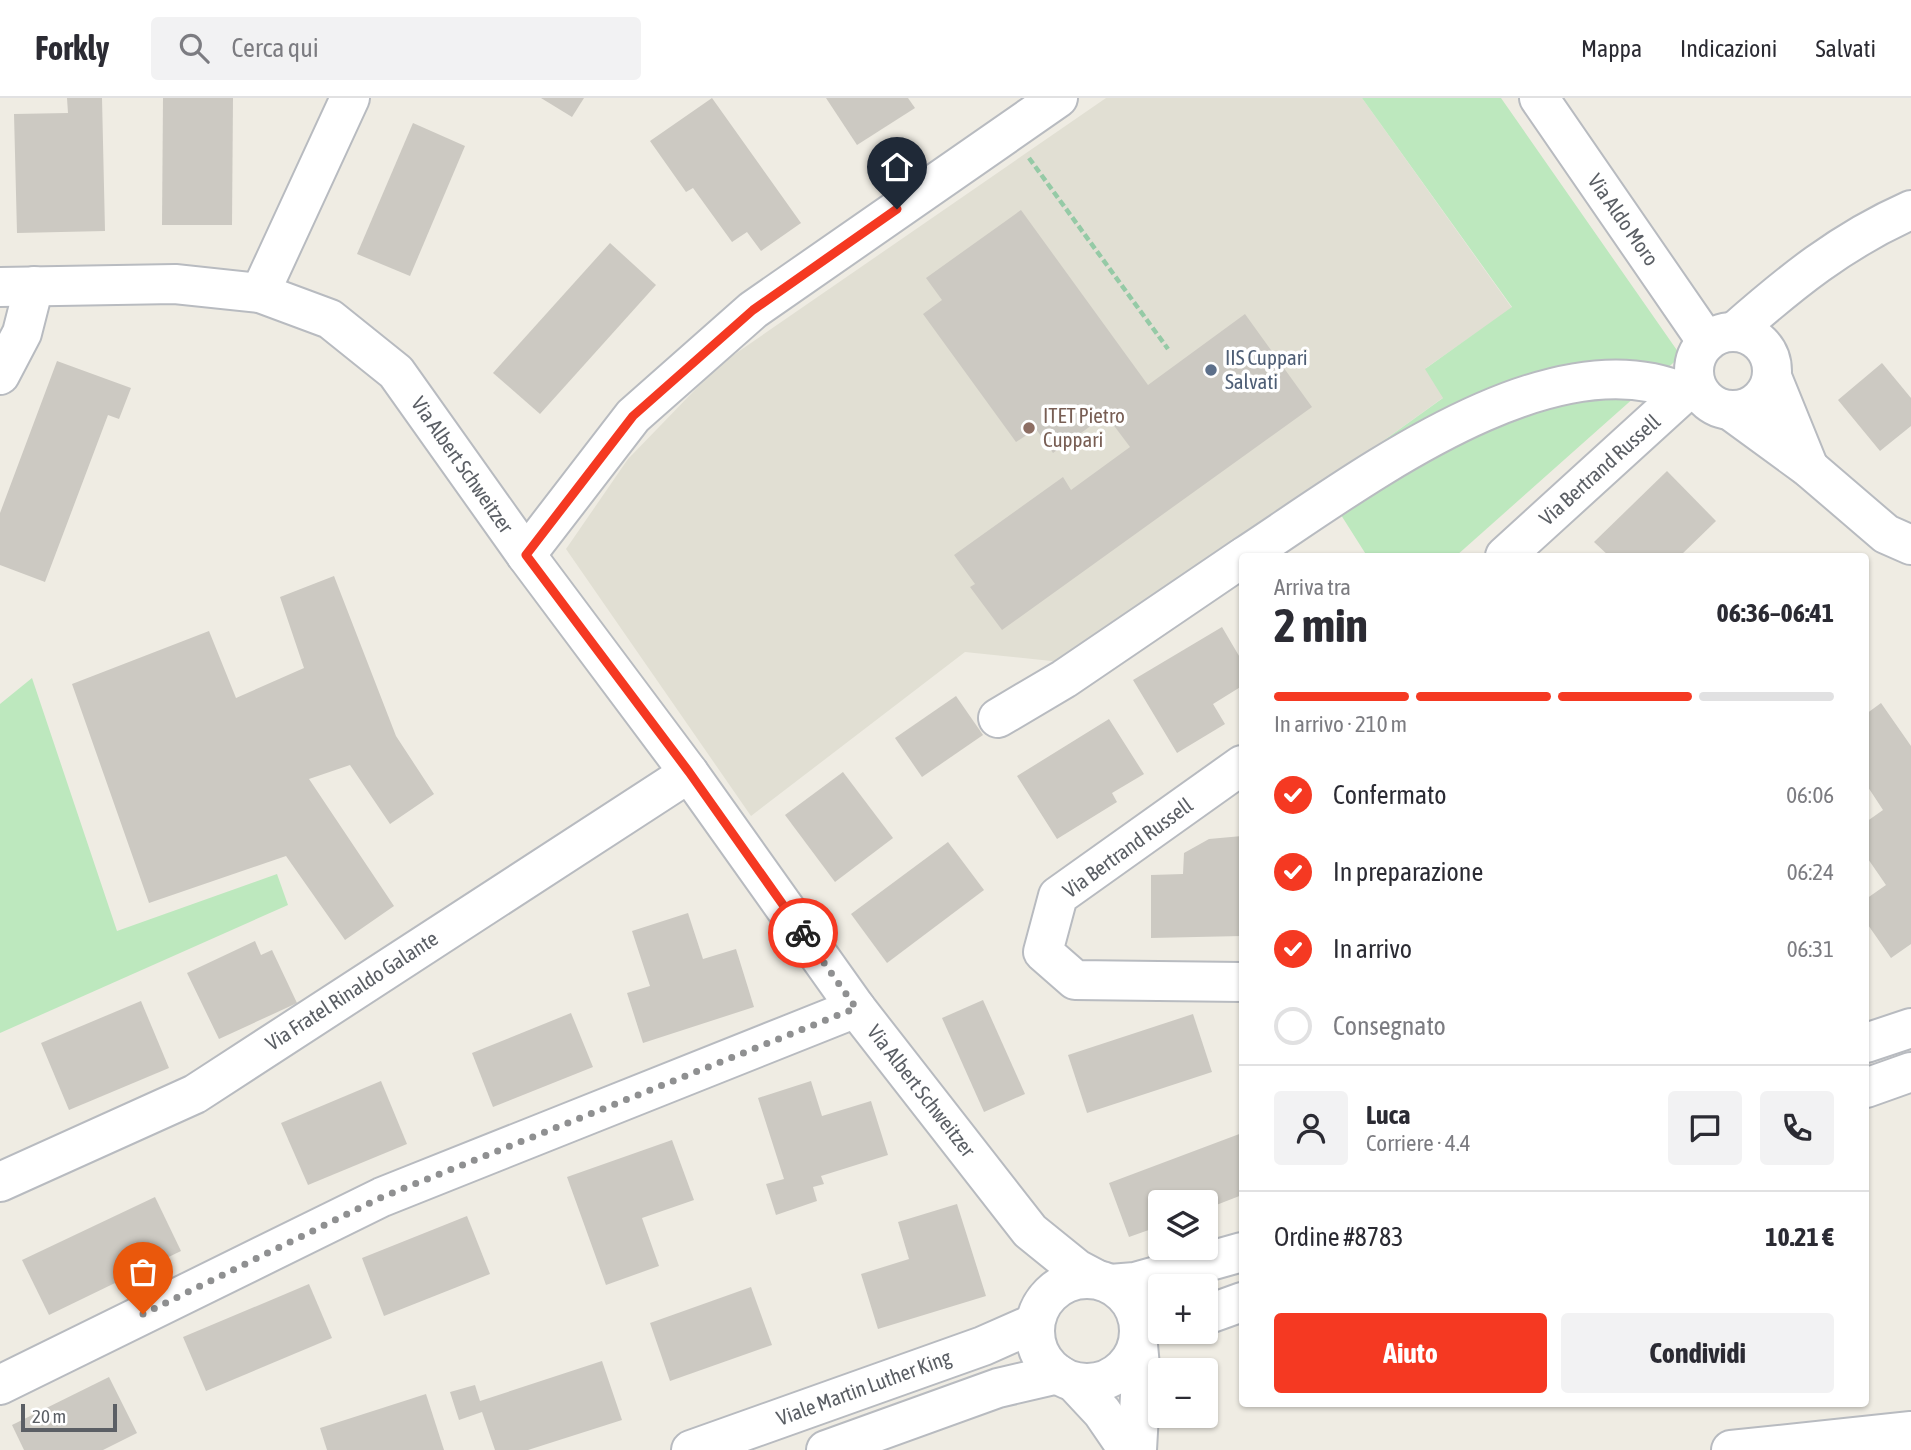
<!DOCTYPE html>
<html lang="it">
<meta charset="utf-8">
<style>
:root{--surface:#fff;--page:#f2f2f3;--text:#2b2b33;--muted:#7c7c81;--line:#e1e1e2;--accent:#f53922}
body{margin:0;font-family:"Asap Condensed",sans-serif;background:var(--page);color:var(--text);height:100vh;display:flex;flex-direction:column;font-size:26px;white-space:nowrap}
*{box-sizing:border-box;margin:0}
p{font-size:23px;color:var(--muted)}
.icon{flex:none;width:38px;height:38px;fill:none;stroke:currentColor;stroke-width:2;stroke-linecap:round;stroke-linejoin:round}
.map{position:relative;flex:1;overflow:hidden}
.drawer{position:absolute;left:1239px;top:455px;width:630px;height:854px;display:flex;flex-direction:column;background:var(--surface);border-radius:7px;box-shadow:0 2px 5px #0004}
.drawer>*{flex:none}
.fabs{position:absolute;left:1148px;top:1092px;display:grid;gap:14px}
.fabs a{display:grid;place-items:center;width:70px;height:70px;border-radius:7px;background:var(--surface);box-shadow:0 2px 5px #0004;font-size:35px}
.scale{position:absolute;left:21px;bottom:18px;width:96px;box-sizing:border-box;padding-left:7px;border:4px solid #5b5f65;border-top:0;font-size:19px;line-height:24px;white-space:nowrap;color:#5b5f65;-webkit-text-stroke:5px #fff;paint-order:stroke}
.pin{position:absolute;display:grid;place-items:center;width:60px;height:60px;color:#fff;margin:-72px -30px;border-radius:50% 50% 50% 0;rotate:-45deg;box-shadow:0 0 7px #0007}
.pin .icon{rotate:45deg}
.courier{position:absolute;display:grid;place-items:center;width:70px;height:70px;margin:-35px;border:5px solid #f53922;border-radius:50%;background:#fff;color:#222;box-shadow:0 2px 9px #0007}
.overview em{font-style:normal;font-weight:700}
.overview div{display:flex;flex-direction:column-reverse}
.overview{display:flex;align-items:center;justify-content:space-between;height:119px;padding:0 35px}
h1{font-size:46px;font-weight:700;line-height:52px}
.bar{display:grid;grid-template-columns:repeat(4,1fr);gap:10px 7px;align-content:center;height:84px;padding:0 35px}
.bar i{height:9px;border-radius:5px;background:var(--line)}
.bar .selected{background:var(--accent)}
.bar p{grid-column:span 4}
.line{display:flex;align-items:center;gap:18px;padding:0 35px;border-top:2px solid var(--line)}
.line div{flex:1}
.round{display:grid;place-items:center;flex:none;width:74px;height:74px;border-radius:7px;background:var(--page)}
ol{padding:0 35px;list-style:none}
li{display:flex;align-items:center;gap:21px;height:77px}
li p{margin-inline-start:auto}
li .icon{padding:7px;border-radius:50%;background:var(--accent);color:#fff;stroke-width:4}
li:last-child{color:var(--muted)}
li i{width:38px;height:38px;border:4px solid var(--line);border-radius:50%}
.primary-button{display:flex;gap:14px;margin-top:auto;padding:14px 35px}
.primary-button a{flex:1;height:80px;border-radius:7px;background:var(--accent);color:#fff;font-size:28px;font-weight:700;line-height:80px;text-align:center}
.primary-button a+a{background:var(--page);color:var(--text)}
header{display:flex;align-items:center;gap:42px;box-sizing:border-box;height:98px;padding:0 35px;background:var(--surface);border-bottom:2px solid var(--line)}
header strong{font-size:33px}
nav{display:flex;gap:38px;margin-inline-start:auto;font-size:24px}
.search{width:490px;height:63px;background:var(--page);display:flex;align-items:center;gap:18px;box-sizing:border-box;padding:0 24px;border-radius:7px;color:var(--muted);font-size:26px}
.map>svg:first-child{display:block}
</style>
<header>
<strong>Forkly</strong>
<div class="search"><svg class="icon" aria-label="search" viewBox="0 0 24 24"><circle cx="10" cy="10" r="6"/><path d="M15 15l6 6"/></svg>Cerca qui</div>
<nav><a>Mappa</a><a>Indicazioni</a><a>Salvati</a></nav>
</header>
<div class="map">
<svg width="1911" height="1352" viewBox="0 0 1911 1352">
<rect width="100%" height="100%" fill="#efece3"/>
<polygon fill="#e1dfd3" points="1106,0 1362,0 1512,210 1426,270 1444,299 1322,387 1061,564 965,554 751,718 566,451 628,361 719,267"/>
<g fill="#bde8be">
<polygon points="1362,0 1501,0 1681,258 1456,458 1367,458 1322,387 1443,300 1425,271 1512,209"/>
<polygon points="32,580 117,833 277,776 288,807 0,935 0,606"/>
</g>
<g fill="#ccc9c2">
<polygon points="67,0 102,0 105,133 17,135 14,16 68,15"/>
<polygon points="163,0 233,0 232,127 162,127"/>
<polygon points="541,0 584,0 572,19"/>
<polygon points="712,0 801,125 761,153 747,134 732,144 693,90 686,94 650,43"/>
<polygon points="826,0 908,0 915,10 857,47"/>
<polygon points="413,25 465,48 410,178 357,156"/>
<polygon points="1021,112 1148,287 1245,216 1312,309 1002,532 970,489 975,486 954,457 1063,379 1071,392 1130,349 1106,317 1053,355 1036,331 1016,344 923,216 942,202 926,180"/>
<polygon points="610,145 656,187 540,316 493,275"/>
<polygon points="57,263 131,290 119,321 108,317 45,484 0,467 0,415"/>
<polygon points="1882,265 1911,300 1911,328 1880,353 1838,302"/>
<polygon points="1667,373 1716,423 1680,458 1609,458 1594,444"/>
<polygon points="334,478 396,638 434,696 390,726 350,667 309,681 394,808 345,842 286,758 149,805 72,586 209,533 236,600 304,570 280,499"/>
<polygon points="1222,529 1242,563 1242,588 1213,606 1225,626 1177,655 1133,582"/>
<polygon points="956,598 983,637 922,679 895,640"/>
<polygon points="1881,605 1911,648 1911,846 1891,860 1866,824 1866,801 1886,787 1866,758 1866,724 1883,712 1866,686 1866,616"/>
<polygon points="1109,621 1144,676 1112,695 1117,704 1057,741 1017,678"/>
<polygon points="843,674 893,740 835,784 785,717"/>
<polygon points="1242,738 1242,838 1151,840 1151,777 1183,776 1184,755 1209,741"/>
<polygon points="948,744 984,792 887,865 851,816"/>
<polygon points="688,815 703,861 736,851 754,909 643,945 627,895 650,888 632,833"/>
<polygon points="255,843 261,857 272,852 297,905 219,941 187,875"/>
<polygon points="983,902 1025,996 984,1014 942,920"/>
<polygon points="141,903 169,970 69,1012 41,945"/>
<polygon points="571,915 593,969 493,1009 472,955"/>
<polygon points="1193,916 1212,974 1087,1015 1068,957"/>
<polygon points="381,983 407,1046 308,1087 281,1025"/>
<polygon points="811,983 822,1018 871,1003 888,1057 821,1078 824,1086 813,1089 817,1103 776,1117 766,1086 784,1081 758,1000"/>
<polygon points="1242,1035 1242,1097 1206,1111 1206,1104 1160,1104 1160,1128 1129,1139 1109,1085"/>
<polygon points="672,1042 694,1102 642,1120 659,1168 606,1187 567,1079"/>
<polygon points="155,1099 181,1153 49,1217 22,1162"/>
<polygon points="957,1106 986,1198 878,1231 861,1176 909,1161 898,1124"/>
<polygon points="467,1118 490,1176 384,1218 362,1160"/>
<polygon points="309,1186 332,1240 206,1293 183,1239"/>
<polygon points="751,1189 772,1247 670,1283 650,1225"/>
<polygon points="602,1263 622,1322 528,1352 495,1352 482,1314 459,1322 450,1294 475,1287 480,1303"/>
<polygon points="109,1279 137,1335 103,1352 24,1352 12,1327"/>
<polygon points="426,1296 444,1352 327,1352 320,1330"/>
</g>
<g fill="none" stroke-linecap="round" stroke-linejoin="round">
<defs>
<g id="minor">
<polyline points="1539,0 1707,244"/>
<polyline points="0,189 175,186 260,195 330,221 396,274 526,457 689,675 856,910 1030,1133 1077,1171 1096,1181"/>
<polyline points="260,195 350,0"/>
<circle cx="1733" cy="273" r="39"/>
<path d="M1734 234C1791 184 1841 143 1911 112"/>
<polyline points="0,277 22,235 34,188"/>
<polyline points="1772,279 1809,370"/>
<polyline points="1731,313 1809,370 1886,436 1911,447"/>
<polyline points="526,457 633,318 753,212 1058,0"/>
<path d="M1245 458C1354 387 1549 235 1684 295"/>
<polyline points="1505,458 1695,285"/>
<polyline points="998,620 1064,581 1242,460"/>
<polyline points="1242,667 1058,798 1043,854 1075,882 1242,884"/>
<polyline points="1866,945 1911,930"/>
<polyline points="1866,990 1911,974"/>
<polyline points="0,1084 195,996 689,675"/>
<circle cx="1087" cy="1233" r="52"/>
<polyline points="1110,1186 1135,1184 1242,1154"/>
<polyline points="1206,1217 1242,1204"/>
<polyline points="1074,1284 1102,1314 1128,1352"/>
<polyline points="0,1287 382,1099 856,910"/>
<polyline points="691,1352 983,1248 1035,1225"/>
<polyline points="826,1352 998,1290 1058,1276"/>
<polyline points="1137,1352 1141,1279 1138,1247"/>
<polyline points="1731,1352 1911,1333"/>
</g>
</defs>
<use href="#minor" stroke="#b8bbc0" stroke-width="42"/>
<polyline stroke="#95caa6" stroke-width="4.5" stroke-dasharray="7 3.5" stroke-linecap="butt" points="1029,60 1168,251"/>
<use href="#minor" stroke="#fff" stroke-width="38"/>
</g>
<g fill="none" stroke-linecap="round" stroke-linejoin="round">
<polyline stroke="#8f9091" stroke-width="7" stroke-dasharray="0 12.6" points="143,1216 382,1099 856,910 803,835"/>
<polyline stroke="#f53922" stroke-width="9" points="803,835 689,674 526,457 633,318 753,212 897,111"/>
</g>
<circle fill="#5c6f8a" stroke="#fff" stroke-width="2.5" cx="1211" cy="272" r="7"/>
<circle fill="#8d6e63" stroke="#fff" stroke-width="2.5" cx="1029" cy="330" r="7"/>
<g text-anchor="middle" stroke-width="7" stroke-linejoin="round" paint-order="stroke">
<g font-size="21" fill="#5b5f65" stroke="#fff">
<text transform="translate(1623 122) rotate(55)" y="7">Via Aldo Moro</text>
<text transform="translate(462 367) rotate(55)" y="7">Via Albert Schweitzer</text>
<text transform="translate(1600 372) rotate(-42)" y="7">Via Bertrand Russell</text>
<text transform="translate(1128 750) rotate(-36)" y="7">Via Bertrand Russell</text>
<text transform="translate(352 893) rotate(-33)" y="7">Via Fratel Rinaldo Galante</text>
<text transform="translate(921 993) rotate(52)" y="7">Via Albert Schweitzer</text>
<text transform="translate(864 1290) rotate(-20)" y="7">Viale Martin Luther King</text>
</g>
<g font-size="21" fill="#4e5e75" stroke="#fff" text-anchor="start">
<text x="1225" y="267">IIS Cuppari<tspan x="1225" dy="24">Salvati</tspan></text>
</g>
<g font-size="21" fill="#785e54" stroke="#fff" text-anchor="start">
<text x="1043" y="325">ITET Pietro<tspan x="1043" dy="24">Cuppari</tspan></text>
</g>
</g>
</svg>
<div class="fabs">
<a><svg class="icon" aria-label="layers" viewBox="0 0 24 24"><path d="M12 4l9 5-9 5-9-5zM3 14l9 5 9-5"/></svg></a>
<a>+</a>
<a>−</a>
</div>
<div class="scale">20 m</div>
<div class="pin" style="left:143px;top:1216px;background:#ea580c"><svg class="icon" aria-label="bag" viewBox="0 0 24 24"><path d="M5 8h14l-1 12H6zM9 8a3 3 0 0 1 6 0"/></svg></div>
<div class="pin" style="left:897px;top:111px;background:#1f2937"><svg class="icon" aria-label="home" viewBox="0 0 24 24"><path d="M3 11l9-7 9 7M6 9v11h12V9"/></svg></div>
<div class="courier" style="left:803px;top:835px"><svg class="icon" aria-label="bike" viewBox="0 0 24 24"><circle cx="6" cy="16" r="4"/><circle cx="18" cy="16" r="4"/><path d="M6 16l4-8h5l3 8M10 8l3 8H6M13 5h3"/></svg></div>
<section class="drawer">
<div class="overview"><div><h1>2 min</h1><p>Arriva tra</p></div><em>06:36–06:41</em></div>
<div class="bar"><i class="selected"></i><i class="selected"></i><i class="selected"></i><i></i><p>In arrivo · 210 m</p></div>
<ol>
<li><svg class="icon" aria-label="check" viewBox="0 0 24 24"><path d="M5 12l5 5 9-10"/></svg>Confermato<p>06:06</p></li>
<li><svg class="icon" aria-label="check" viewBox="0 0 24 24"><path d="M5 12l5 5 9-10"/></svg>In preparazione<p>06:24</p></li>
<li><svg class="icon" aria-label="check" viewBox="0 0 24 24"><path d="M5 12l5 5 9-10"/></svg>In arrivo<p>06:31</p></li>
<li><i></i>Consegnato</li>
</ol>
<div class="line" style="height:126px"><a class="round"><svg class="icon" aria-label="person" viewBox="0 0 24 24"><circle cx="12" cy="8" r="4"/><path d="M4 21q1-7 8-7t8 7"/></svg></a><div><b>Luca</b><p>Corriere · 4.4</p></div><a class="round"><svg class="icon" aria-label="chat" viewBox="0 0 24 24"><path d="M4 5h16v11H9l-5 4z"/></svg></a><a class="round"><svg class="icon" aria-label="phone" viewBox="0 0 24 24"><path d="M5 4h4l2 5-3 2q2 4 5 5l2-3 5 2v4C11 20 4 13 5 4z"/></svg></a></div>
<div class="line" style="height:91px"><div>Ordine #8783</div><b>10.21 €</b></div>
<div class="primary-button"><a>Aiuto</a><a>Condividi</a></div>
</section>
</div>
